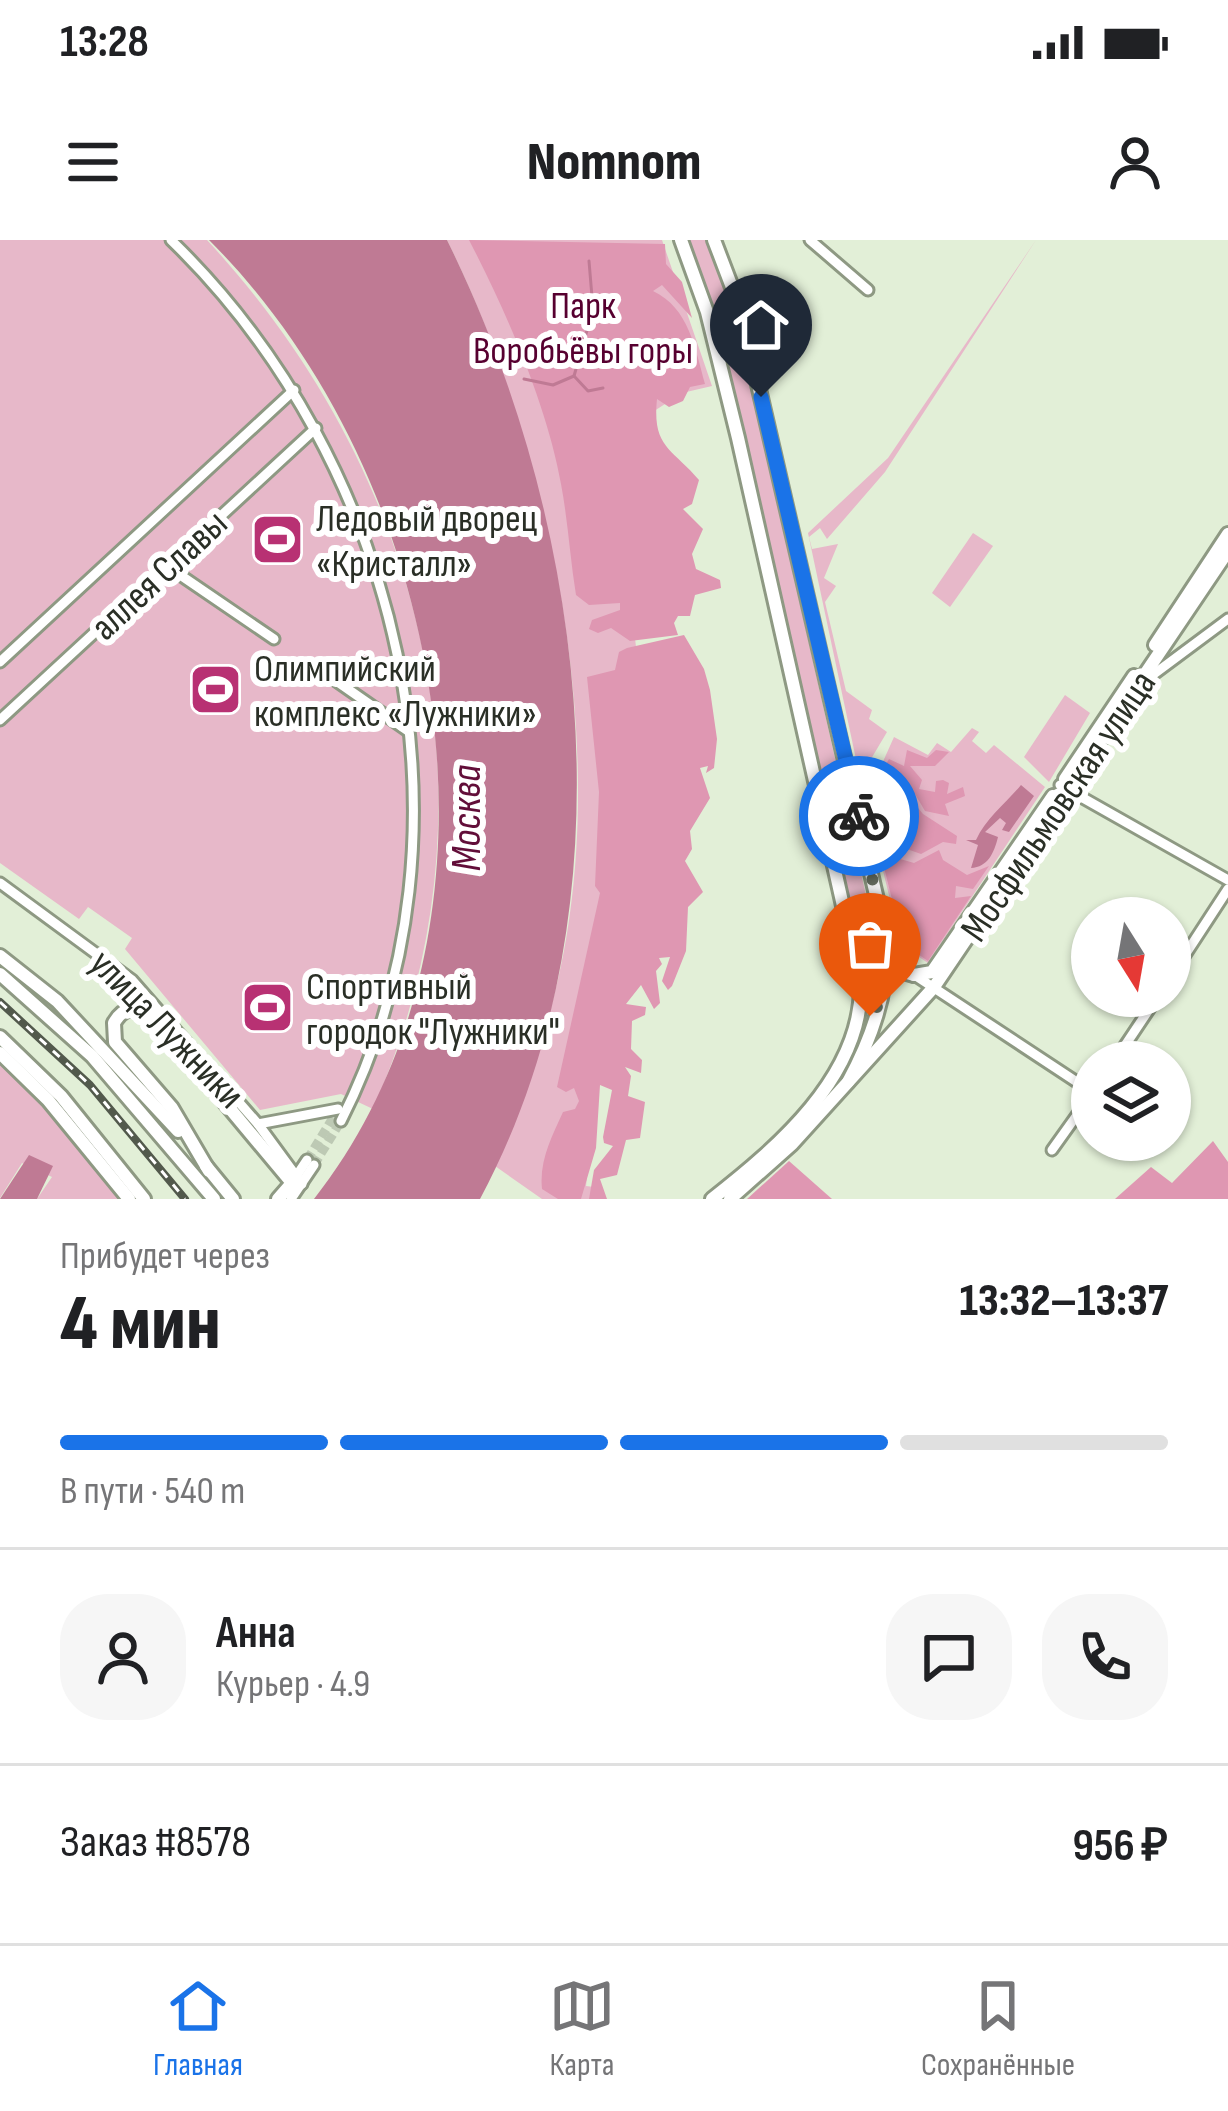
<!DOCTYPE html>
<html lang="ru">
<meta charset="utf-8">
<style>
:root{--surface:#fff;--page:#f6f6f6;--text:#202124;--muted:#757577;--line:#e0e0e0;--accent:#1a73e8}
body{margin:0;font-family:"Sofia Sans Condensed",sans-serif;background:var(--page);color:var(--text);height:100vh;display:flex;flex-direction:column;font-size:45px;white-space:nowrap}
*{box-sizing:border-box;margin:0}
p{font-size:39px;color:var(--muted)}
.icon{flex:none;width:66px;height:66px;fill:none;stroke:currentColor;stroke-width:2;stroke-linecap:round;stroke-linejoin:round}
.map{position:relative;height:959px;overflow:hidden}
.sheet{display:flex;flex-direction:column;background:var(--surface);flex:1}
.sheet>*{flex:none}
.needle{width:78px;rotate:169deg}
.fabs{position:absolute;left:1071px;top:657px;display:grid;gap:24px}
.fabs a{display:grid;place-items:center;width:120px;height:120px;border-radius:50%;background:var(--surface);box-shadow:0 3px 9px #0004;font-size:60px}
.pin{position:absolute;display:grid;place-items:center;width:102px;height:102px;color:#fff;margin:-123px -51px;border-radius:50% 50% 50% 0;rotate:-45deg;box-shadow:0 0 12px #0007}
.pin .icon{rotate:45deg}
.courier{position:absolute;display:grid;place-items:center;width:120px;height:120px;margin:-60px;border:9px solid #1a73e8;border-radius:50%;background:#fff;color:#222;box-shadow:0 3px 15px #0007}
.headline em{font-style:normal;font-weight:800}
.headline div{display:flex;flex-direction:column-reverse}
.headline{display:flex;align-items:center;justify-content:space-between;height:204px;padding:0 60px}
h1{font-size:78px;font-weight:800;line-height:90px}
.bar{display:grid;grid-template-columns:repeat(4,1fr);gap:18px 12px;align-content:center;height:144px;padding:0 60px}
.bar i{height:15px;border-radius:9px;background:var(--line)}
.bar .selected{background:var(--accent)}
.bar p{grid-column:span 4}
.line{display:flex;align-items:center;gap:30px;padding:0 60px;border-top:3px solid var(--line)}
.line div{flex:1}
.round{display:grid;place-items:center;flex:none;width:126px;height:126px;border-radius:48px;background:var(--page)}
.status{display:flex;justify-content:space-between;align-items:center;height:84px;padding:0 60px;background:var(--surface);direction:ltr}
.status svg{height:33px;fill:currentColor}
header{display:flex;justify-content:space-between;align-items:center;height:156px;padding:0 60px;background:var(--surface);font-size:54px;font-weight:800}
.tabs{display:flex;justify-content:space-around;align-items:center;height:168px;border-top:3px solid var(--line);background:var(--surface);font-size:33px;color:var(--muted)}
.tabs a{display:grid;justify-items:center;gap:6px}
.tabs .selected{color:var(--accent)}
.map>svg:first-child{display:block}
</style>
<div class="status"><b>13:28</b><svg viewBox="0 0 49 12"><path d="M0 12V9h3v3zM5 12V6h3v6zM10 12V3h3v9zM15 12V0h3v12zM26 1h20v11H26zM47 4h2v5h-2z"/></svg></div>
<header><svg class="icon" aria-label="menu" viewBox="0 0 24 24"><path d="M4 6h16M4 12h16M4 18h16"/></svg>Nomnom<svg class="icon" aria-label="person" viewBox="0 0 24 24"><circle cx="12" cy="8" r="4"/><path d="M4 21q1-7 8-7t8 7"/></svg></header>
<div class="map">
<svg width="1228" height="959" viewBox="0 0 1228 959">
<rect width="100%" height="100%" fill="#e2efd7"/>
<g fill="#e7b8c9">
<path d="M0 0H207C427 237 507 567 373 869L341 854 260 870 125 709 132 698 88 667 79 679 0 623Z"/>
<path d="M447 0H662L712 146 682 153 648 175 632 372 642 459V665L617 814 597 845 586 946 602 948 605 959H542L495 926C529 848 559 758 570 673 600 458 543 195 447 0Z"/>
<polygon points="687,0 708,0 732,64 871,677 853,681 714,68"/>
<polygon points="1036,0 885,232 827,299 820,288 809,297 812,309 838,304 824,338 836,346 825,362 846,451 872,470 869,479 887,492 871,519 857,524 808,293 888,218"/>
<polygon points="973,293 993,306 950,367 932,353"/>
<polygon points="1065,455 1090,473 1049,542 1024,517"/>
<polygon points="972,488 979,492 972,501 986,513 994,505 1045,547 928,723 901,705 861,540 877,535 894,497 928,515 937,503 951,512"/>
<polygon points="0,820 41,860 122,959 37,959 52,937 22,923 0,958"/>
</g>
<g fill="#df97b2">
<path d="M469 0 665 4 666 24 682 42 692 78 662 45 653 51C689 68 695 108 705 144L690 147 683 161 669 167 657 159C652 208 672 208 699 240L692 264 683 269 703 289 692 314 696 329 720 340 721 348 695 355 690 376H678L674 383 678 395 630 401 611 388 598 393 589 389 592 380 620 370V363L589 365 576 355C570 318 568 281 561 244 547 165 506 71 469 0Z"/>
<path d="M684 395 704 429 710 450 717 499 714 528 706 533 708 526 700 528 710 558 690 591 692 609 685 621 703 652 688 667 686 711 672 746 668 750 662 741 670 717 659 718 662 724 656 731 660 763 654 769 641 745 626 764 646 767 645 775 632 781 631 809 642 820 641 833 625 827 631 836 628 856 645 862 640 898 626 900 617 935 600 939 607 959H589L594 930 613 906 604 903 603 897 612 850 600 845 596 908 581 959H558L542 949C539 921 552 896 563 872L575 869 579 861 574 848 566 852 557 847 600 653 595 646 599 552 587 437 615 430 619 412 627 408Z"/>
<polygon points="907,510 927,518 936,510 949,512 935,526 910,526 922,540 919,549 935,552 936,541 943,540 949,543 947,554 963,547 965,556 945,564 949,576 925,571 915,554 908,556 923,574 957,596 956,604 943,602 921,614 904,608 911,588 896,559 902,555 881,533 889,519 904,526"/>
<polygon points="939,610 943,620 967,635 989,626 973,649 956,646 955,658 971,656 928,721 903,704 883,623 890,616 914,623"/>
<polygon points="1213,901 1228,922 1228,959 1115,959 1151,927 1172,943"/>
<polygon points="789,921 832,959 747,959"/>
</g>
<g fill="#bf7a94">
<path d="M209 0H447C589 287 635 670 480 959H314C529 685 448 238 209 0Z"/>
<path d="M1021 545 1034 556 1009 592 1002 590 1006 583 1000 578 985 592 998 597C994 613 988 627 971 628L978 605 966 600H976C986 578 1005 564 1021 545Z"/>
<polygon points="29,915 53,926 37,959 0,959"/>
</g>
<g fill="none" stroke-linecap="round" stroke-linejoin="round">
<g stroke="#bf7a94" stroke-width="3">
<polyline points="574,136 593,69 589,21"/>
<polyline points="524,139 553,145 574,136 588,151 603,148"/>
</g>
<g stroke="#bdc9b4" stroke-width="9" stroke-dasharray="9 4.5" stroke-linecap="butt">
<polyline points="307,920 334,876"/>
<polyline points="314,925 341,881"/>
</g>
<defs>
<g id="minor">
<path d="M171 0C399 221 489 589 341 881"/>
<polyline points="810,0 868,50"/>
<polyline points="167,326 274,399"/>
<polyline points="0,422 294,150"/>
<polyline points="319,429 408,491"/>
<polyline points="1146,440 1228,379"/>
<polyline points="0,480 316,188"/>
<polyline points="1060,545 1228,640"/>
<polyline points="0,643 132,740 258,884 302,944"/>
<polyline points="847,680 864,690 880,677"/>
<polyline points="916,736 1092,852"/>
<polyline points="1170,738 1228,649"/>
<polyline points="1114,822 1158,756"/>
<polyline points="258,884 338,869"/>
<polyline points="1052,910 1092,854"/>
<polyline points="293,941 307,920"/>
<polyline points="291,959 314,925"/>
</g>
<g id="major">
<path d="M681 0 707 72 738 198 861 746C861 837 777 908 712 959"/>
<path d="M714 0 741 71 885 694C891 745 872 798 848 842"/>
<polyline points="1155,405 1228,294"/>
<polyline points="1065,539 1134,436"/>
<polyline points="0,716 57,761 178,891"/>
<polyline points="0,734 92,816 214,959"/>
<polyline points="914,735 932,732 1053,556"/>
<polyline points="861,746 886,727 914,735"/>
<polyline points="0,797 61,856 144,959"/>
<polyline points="0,813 48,860 129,959"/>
<polyline points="206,926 233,959"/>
<path d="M209 931 172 868 115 802 114 783C123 767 137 764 151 774L292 943 278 959"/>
<polyline points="730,959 792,904 934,747 1228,311"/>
</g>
</defs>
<use href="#minor" stroke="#8e9983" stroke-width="15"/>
<use href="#major" stroke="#8e9983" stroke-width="18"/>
<use href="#minor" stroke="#fff" stroke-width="9"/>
<use href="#major" stroke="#fff" stroke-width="12"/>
<defs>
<polyline id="rail" points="0,762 90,845 185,959"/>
</defs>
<use href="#rail" stroke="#52594c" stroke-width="8"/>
<use href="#rail" stroke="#fff" stroke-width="3" stroke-dasharray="9" stroke-linecap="butt"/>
</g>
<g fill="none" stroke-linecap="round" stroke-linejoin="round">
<polyline stroke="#6a7264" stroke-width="12" stroke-dasharray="0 21.6" points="859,576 886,704 875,780 870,776"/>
<polyline stroke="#1a73e8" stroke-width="15" points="761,157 859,576"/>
</g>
<defs>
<symbol id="stadium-square" viewBox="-11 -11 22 22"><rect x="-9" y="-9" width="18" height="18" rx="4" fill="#b83173" stroke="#fff"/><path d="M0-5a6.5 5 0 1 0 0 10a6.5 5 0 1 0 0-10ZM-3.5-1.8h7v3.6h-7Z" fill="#fff"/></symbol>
</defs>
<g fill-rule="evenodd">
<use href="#stadium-square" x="248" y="270" width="59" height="59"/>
<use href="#stadium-square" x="186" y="420" width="59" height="59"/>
<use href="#stadium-square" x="238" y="738" width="59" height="59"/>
</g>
<g text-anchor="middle" stroke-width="12" stroke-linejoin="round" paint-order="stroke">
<g font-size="39" fill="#570030" stroke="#fff">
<text x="583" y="78">Парк<tspan x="583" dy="45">Воробьёвы горы</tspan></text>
</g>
<g font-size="39" fill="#2a2f26" stroke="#fff" text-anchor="start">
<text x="316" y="291">Ледовый дворец<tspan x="316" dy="45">«Кристалл»</tspan></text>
<text x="254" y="441">Олимпийский<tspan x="254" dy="45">комплекс «Лужники»</tspan></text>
<text x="306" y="759">Спортивный<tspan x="306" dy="45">городок "Лужники"</tspan></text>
</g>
<g font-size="39" fill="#2a2f26" stroke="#fff">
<text transform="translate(158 334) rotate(-43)" y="14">аллея Славы</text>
<text transform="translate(1057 565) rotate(-56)" y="14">Мосфильмовская улица</text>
<text transform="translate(168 788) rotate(46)" y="14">улица Лужники</text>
</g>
<g font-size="42" font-style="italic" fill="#620e39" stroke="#fff">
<text transform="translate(465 578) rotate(-90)" y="15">Москва</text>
</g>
</g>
</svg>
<div class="fabs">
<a><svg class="needle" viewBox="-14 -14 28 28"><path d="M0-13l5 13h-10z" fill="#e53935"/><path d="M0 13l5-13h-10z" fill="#757577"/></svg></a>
<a><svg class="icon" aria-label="layers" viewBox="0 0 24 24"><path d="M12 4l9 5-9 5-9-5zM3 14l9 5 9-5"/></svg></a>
</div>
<div class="pin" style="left:870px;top:776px;background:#ea580c"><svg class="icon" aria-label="bag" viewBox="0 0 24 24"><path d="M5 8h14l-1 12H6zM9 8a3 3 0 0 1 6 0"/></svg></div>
<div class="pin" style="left:761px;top:157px;background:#1f2937"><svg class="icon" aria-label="home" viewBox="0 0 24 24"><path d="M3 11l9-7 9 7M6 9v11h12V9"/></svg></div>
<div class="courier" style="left:859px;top:576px"><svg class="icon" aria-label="bike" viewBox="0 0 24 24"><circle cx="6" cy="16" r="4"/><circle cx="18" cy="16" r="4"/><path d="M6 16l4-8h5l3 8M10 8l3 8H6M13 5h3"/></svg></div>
</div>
<section class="sheet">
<div class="headline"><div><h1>4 мин</h1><p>Прибудет через</p></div><em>13:32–13:37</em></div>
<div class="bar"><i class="selected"></i><i class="selected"></i><i class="selected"></i><i></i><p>В пути · 540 m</p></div>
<div class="line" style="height:216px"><a class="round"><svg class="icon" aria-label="person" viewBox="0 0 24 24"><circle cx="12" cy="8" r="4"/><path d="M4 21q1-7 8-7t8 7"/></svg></a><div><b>Анна</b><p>Курьер · 4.9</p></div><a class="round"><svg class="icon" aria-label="chat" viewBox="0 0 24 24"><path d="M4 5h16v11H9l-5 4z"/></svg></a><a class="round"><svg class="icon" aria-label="phone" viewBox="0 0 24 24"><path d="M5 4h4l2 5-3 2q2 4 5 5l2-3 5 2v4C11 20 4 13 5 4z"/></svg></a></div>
<div class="line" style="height:156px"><div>Заказ #8578</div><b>956 ₽</b></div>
</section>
<nav class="tabs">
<a class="selected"><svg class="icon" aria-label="home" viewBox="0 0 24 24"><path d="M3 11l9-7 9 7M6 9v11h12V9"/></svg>Главная</a>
<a><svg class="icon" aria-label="map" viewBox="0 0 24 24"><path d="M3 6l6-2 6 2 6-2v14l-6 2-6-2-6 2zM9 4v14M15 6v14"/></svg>Карта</a>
<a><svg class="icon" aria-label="saved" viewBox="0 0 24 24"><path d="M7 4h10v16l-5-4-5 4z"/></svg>Сохранённые</a>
</nav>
